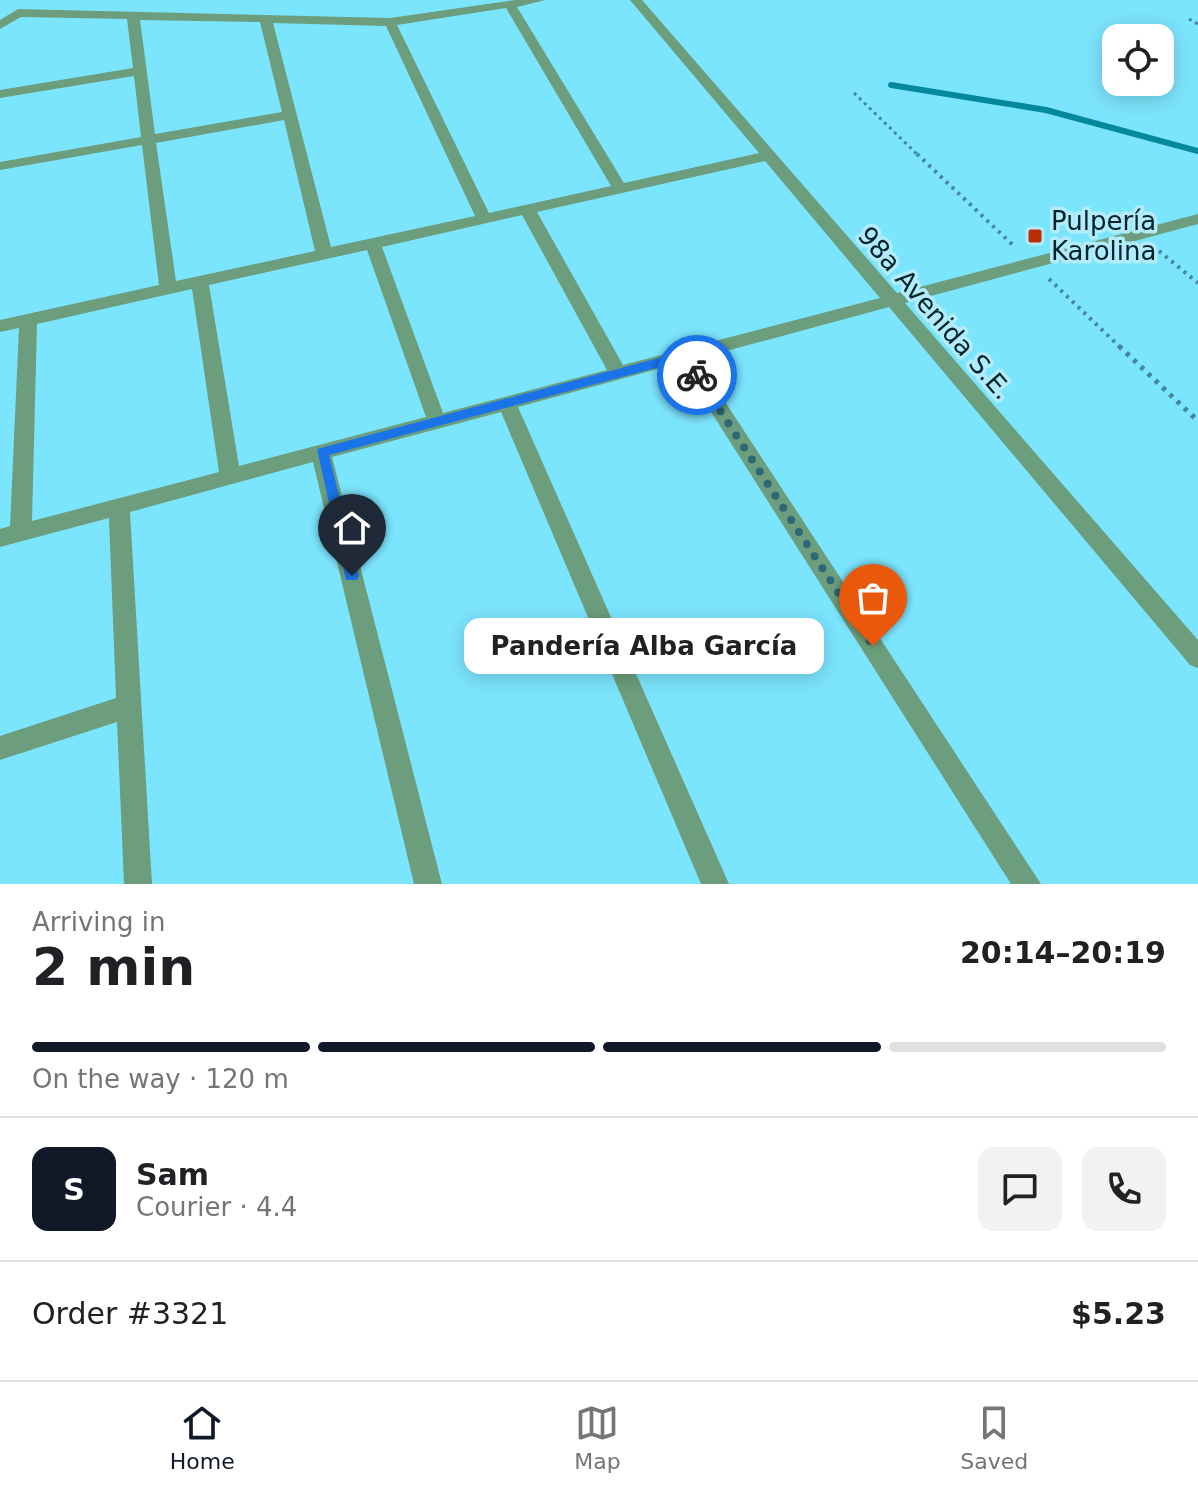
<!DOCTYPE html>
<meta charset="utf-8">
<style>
:root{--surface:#fff;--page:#f2f2f2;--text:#202124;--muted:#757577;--line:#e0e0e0;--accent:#111827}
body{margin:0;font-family:"DejaVu Sans",sans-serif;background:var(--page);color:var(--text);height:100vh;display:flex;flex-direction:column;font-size:30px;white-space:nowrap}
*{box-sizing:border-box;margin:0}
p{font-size:26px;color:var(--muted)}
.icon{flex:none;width:44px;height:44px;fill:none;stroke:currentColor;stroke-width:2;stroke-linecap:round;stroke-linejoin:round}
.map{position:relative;height:884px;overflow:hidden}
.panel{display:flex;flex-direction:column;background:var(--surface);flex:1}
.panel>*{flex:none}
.fabs{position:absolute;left:1102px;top:24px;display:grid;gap:16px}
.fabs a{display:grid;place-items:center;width:72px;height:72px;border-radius:16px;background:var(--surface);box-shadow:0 4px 20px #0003;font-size:40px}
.pin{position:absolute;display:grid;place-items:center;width:68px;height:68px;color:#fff;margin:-82px -34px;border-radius:50% 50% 50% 0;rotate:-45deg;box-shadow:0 0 8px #0007}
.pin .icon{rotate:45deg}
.courier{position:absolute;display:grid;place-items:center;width:80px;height:80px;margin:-40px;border:6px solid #1a73e8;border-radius:50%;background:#fff;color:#222;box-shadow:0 2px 10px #0007}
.bubble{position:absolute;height:56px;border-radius:16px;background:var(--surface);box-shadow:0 4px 20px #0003;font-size:26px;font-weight:800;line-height:56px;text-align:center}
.summary em{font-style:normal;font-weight:800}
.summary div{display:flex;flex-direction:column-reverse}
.summary{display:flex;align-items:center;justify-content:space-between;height:136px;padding:0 32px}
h1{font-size:52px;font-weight:800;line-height:60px}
.bar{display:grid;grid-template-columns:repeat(4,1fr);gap:12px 8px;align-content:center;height:96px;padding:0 32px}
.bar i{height:10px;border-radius:6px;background:var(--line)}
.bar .current{background:var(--accent)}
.bar p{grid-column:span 4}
.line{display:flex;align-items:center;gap:20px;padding:0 32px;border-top:2px solid var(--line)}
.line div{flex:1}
.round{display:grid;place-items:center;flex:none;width:84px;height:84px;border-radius:16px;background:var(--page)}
.dock{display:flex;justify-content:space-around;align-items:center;height:112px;border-top:2px solid var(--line);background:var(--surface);font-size:22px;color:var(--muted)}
.dock a{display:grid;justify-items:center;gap:4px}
.dock .current{color:var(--accent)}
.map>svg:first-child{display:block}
</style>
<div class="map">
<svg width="1198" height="884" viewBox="0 0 1198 884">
<rect width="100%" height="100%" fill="#7ce5fe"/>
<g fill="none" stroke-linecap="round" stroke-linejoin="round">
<polyline stroke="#03889e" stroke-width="6" points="891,85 1046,110 1198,151"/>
<g stroke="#42899a" stroke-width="3" stroke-dasharray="3 4" stroke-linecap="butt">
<polyline points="1189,19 1198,24"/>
<polyline points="854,93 919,156"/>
</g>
<g stroke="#42899a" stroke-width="4" stroke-dasharray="3 5" stroke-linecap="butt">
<polyline points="917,154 1015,247"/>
<polyline points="1159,251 1198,283"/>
<polyline points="1049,279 1121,348"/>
</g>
<polyline stroke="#42899a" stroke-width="5" stroke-dasharray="4 6" stroke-linecap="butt" points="1119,346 1198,421"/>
<path fill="#6c9e7d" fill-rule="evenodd" d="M515 0H545L517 7 624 183 759 153 630 0H642L897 293 1198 214V224L905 303 1198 640V668L1190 665 889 307 697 359 1041 884H1011L680 363 518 407 729 884H701L501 412 332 457 442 884H414L313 462 130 512 152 884H124L117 722 0 760V736L116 698 109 518 0 547V529L10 526 19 328 0 332V320L159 285 142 145 0 170V162L141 137 134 76 0 98V90L133 68 127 19 21 17 0 29V20L18 9 390 18ZM506 8 611 186 489 213 397 25ZM140 20 260 22 282 112 155 134ZM273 23 386 26 475 216 331 247ZM284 120 315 251 176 281 156 143ZM765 161 880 298 623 365 537 212ZM522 215 607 370 443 413 382 247ZM367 250 426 417 239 466 209 285ZM192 289 219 472 32 521 37 324Z"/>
</g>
<polygon fill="#1a73e8" points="685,351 701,372 701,378 693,378 682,361 329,455 359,576 357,580 346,580 317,449"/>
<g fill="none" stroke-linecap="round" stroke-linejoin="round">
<polyline stroke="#2d6876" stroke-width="8" stroke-dasharray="0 14.4" points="697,375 873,646"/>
</g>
<rect fill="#ba3003" stroke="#b2ecfa" stroke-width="3" x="1027" y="228" width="16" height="16" rx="4"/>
<g text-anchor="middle" stroke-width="7" stroke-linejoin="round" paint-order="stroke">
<g font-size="26" fill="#02242c" stroke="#b2ecfa" text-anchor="start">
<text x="1051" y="230">Pulpería<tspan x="1051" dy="30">Karolina</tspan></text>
</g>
<g font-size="26" fill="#02242c" stroke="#b2ecfa">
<text transform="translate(935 313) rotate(49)" y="9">98a Avenida S.E.</text>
</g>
</g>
</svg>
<div class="fabs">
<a><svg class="icon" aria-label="locate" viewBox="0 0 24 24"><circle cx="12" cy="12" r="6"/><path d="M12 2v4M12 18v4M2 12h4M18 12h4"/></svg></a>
</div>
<div class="pin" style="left:873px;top:646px;background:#ea580c"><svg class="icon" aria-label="bag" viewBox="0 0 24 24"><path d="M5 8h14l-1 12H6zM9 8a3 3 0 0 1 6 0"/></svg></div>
<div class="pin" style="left:352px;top:576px;background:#1f2937"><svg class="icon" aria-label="home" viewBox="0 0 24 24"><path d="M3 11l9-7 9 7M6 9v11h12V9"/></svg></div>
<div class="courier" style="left:697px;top:375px"><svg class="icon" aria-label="bike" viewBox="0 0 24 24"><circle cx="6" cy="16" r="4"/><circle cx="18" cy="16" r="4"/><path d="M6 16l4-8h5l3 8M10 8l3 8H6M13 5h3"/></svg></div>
<div class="bubble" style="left:464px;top:618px;width:360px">Pandería Alba García</div>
</div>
<section class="panel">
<div class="summary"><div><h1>2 min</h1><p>Arriving in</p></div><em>20:14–20:19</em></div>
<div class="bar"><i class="current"></i><i class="current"></i><i class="current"></i><i></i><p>On the way · 120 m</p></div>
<div class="line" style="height:144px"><b class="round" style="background:var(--accent);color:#fff">S</b><div><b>Sam</b><p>Courier · 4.4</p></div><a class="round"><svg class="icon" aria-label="chat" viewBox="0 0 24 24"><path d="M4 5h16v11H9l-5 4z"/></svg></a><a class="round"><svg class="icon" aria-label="phone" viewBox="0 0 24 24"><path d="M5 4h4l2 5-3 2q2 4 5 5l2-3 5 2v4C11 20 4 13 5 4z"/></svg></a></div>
<div class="line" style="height:104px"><div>Order #3321</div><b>$5.23</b></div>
</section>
<nav class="dock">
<a class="current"><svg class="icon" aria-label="home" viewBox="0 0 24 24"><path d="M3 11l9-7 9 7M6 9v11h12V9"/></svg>Home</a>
<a><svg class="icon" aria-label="map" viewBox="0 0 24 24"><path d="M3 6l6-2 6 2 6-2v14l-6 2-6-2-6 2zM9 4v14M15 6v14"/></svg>Map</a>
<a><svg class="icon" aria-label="saved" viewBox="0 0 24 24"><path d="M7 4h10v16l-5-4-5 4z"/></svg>Saved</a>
</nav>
